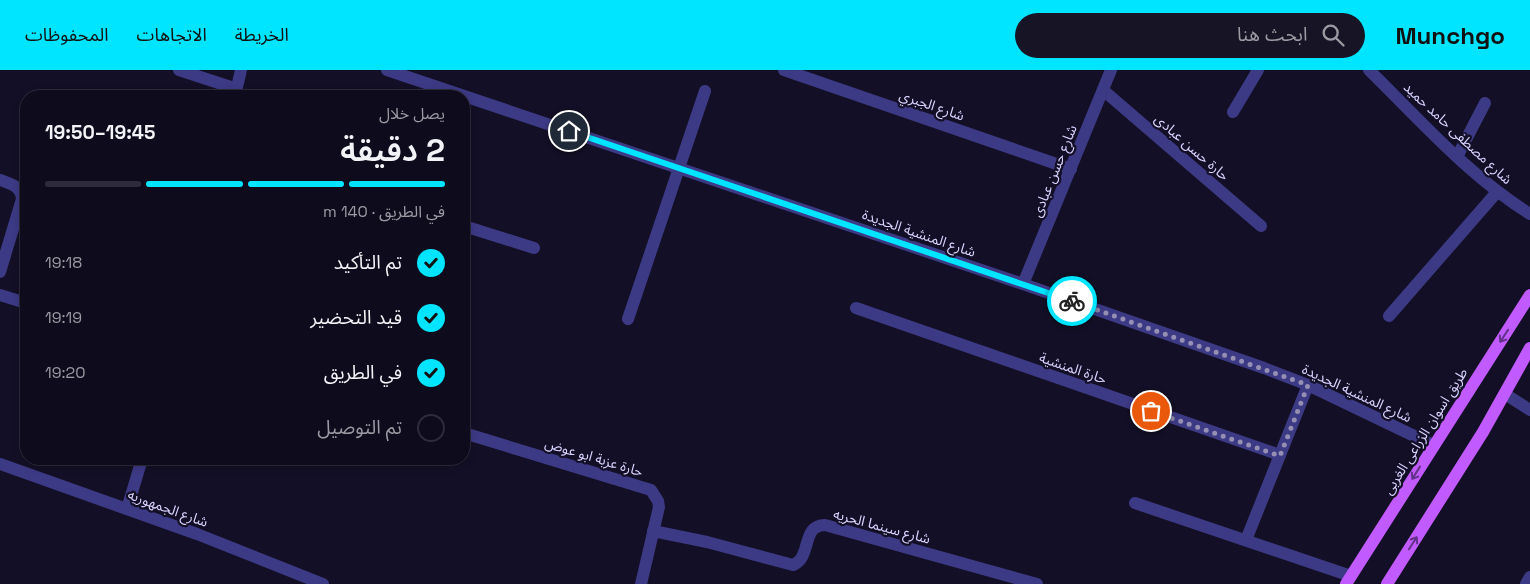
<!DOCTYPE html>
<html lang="ar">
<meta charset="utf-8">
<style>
:root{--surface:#0e0b1c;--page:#171425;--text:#f1f3f6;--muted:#9b9ba3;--line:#2e2b3b;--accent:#00e5ff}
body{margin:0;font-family:"Space Grotesk","Noto Sans Arabic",sans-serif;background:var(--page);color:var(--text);direction:rtl;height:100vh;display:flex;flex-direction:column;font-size:19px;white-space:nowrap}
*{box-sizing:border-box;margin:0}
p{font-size:16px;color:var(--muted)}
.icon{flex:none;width:28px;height:28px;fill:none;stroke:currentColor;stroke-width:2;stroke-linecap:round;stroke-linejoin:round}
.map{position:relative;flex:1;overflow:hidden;direction:ltr}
.side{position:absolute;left:20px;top:20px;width:450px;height:375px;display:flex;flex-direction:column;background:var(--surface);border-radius:20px;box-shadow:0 2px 8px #0003,0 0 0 1px var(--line);direction:rtl}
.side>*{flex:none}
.pin{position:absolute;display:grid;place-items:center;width:42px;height:42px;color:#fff;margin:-21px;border:2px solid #fff;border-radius:50%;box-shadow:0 1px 5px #0007}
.courier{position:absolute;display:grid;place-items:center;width:50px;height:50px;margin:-25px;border:4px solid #00e5ff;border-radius:50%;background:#fff;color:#222;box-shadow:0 1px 6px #0007}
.overview em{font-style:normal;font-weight:600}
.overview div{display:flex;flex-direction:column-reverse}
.overview{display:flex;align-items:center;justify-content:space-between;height:85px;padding:0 25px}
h1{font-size:32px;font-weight:600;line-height:38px}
.bar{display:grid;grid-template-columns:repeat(4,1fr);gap:8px 5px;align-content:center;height:60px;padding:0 25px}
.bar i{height:6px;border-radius:4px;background:var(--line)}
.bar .on{background:var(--accent)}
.bar p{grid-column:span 4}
ol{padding:0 25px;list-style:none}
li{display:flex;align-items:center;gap:15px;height:55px}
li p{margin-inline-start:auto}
li .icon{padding:5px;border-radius:50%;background:var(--accent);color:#111;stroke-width:4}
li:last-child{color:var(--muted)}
li i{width:28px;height:28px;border:2px solid var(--line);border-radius:50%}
header{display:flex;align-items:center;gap:30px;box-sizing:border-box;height:70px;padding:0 25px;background:var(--accent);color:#111}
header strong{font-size:24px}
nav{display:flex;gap:28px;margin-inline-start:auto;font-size:18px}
.search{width:350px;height:45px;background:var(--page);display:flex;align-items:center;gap:12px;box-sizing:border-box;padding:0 18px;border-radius:28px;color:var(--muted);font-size:19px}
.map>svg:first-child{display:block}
</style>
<header>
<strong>Munchgo</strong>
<div class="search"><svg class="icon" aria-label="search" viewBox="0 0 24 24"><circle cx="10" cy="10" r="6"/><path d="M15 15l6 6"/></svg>ابحث هنا</div>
<nav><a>الخريطة</a><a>الاتجاهات</a><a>المحفوظات</a></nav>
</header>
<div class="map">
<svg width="1530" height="514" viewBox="0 0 1530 514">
<rect width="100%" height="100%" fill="#130f26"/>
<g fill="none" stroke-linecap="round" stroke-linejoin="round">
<g stroke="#3d3a85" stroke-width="12">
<polyline points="179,0 237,19"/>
<polyline points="387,0 1023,214 1264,298 1308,315 1433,375"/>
<polyline points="784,0 1071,99"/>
<path d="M1369 0C1420 50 1469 106 1530 144"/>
<polyline points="1103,20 1261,156"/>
<polyline points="235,26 241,0"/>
<polyline points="1233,42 1258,0"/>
<polyline points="1457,87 1485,33"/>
<path d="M0 110C11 114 21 116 22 129L0 202"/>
<polyline points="464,156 534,178"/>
<polyline points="1023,214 1111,0"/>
<polyline points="0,225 26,233"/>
<polyline points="856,238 1280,385"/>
<polyline points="1389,246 1497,122"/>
<polyline points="628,249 705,21"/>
<polyline points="1505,324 1530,340"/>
<polyline points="464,363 651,420 658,431 659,437 641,514"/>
<polyline points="0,394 197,464 323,514"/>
<polyline points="1135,433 1351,506"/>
<polyline points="127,439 142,389"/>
<path d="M653 461 707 472 793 495C812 488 801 455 825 455L1037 514"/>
<polyline points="1246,470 1308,315"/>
<polyline points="1526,514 1530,507"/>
</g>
<g stroke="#c25bff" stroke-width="12">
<polyline points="1346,514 1530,225"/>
<polyline points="1387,514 1483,362 1530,278"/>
</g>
</g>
<defs><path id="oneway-shaft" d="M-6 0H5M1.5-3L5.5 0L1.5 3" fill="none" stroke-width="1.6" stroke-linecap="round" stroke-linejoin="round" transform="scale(1.25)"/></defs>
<g stroke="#623188">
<use href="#oneway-shaft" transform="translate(1504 266) rotate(123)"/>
<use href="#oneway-shaft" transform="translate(1416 403) rotate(122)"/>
<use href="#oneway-shaft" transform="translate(1413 473) rotate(-57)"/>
</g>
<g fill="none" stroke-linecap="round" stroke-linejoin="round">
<polyline stroke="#948fb3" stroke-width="5" stroke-dasharray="0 9" points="1072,231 1308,315 1280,386 1151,341"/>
<polyline stroke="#00e5ff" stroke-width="6" points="569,61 1072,231"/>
</g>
<g text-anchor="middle" stroke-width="4.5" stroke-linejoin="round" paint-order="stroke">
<g font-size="14" fill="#d9d4ff" stroke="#130f26">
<text transform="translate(932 35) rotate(19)" y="5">شارع الجبري</text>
<text transform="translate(1458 63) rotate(43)" y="5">شارع مصطفى حامد حميد</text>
<text transform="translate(1192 77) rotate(41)" y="5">حارة حسن عبادى</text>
<text transform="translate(1054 101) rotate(-68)" y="5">شارع حسن عبادى</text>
<text transform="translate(919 163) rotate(19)" y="5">شارع المنشية الجديدة</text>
<text transform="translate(1073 298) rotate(19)" y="5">حارة المنشية</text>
<text transform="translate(1357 323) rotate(25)" y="5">شارع المنشية الجديدة</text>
<text transform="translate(1425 361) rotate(-58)" y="5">طريق اسوان الزراعى الغربى</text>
<text transform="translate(594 387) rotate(17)" y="5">حارة عزبة ابو عوض</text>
<text transform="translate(168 438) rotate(20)" y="5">شارع الجمهوريه</text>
<text transform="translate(882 456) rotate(15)" y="5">شارع سينما الحريه</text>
</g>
</g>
</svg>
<div class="pin" style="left:1151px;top:341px;background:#ea580c"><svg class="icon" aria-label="bag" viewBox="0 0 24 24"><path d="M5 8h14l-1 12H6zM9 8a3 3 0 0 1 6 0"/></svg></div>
<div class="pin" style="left:569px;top:61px;background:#1f2937"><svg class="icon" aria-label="home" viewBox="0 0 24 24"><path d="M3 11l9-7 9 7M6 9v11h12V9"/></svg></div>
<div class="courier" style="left:1072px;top:231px"><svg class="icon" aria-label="bike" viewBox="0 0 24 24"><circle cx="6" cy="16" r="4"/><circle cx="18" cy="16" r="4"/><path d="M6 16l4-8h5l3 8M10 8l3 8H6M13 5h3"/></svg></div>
<section class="side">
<div class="overview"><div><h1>2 دقيقة</h1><p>يصل خلال</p></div><em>19:45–19:50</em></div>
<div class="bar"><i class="on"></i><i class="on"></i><i class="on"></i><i></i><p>في الطريق · 140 m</p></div>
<ol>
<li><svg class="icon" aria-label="check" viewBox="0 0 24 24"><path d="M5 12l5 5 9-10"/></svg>تم التأكيد<p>19:18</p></li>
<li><svg class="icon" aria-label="check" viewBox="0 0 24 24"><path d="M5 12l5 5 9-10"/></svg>قيد التحضير<p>19:19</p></li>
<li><svg class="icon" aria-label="check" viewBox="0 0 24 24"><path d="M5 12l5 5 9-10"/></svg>في الطريق<p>19:20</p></li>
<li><i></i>تم التوصيل</li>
</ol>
</section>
</div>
